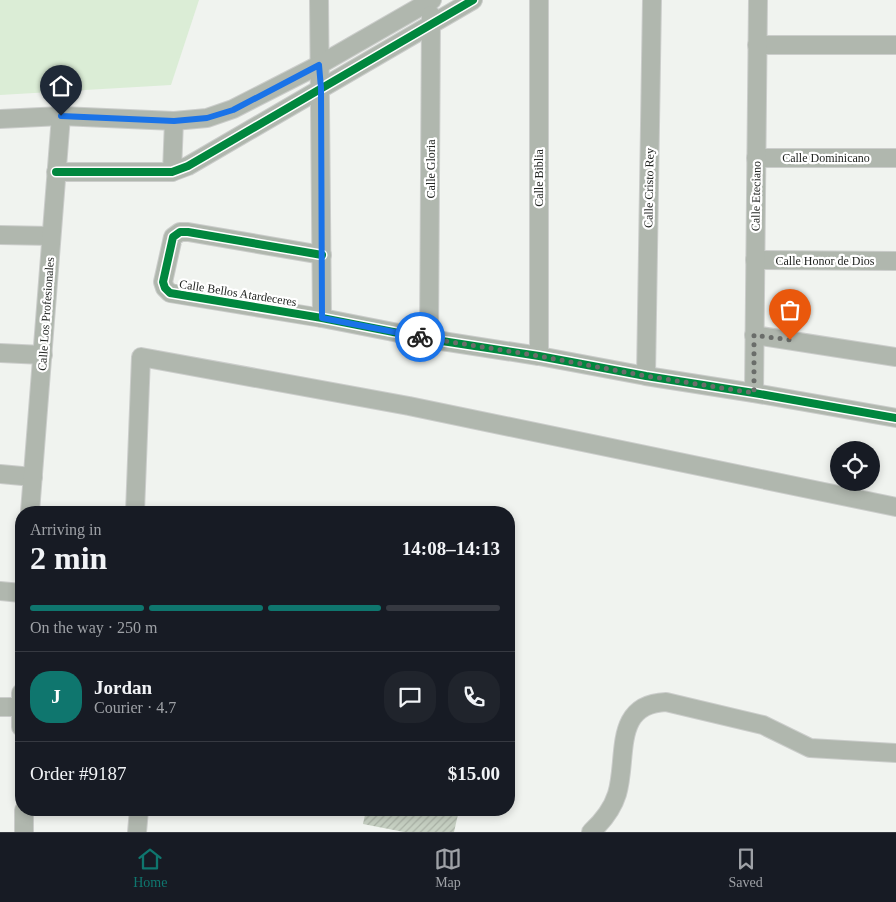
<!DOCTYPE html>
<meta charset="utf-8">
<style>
:root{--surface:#171b24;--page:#20242c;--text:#f1f3f6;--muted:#9ea1a6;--line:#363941;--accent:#0f766e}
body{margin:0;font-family:Georgia,serif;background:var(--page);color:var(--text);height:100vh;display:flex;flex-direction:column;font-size:19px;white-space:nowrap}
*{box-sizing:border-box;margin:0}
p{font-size:16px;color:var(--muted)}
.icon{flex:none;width:28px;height:28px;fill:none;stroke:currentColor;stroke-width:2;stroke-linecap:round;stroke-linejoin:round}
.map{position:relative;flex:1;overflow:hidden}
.sheet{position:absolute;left:15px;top:506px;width:500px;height:310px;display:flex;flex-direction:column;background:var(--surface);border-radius:20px;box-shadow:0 2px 8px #0003}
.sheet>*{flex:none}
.controls{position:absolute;left:830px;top:441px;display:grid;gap:10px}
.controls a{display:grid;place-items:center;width:50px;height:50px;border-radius:50%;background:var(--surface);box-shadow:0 2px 8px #0003;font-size:25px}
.pin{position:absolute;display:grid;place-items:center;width:42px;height:42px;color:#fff;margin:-51px -21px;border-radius:50% 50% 50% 0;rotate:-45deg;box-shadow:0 0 5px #0007}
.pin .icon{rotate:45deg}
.courier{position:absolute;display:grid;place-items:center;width:50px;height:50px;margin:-25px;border:4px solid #1a73e8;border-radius:50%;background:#fff;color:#222;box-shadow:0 1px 6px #0007}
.head em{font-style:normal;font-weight:800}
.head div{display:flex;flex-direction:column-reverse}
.head{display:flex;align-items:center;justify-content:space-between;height:85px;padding:0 15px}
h1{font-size:32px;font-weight:800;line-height:38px}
.bar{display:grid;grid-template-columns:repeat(4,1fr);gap:8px 5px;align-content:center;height:60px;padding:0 15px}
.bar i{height:6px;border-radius:4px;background:var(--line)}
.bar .on{background:var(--accent)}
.bar p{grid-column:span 4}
.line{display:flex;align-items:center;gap:12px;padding:0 15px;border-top:1px solid var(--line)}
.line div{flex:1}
.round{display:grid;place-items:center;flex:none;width:52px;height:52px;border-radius:20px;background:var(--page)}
.tab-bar{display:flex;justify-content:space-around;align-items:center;height:70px;border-top:1px solid var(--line);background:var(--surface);font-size:14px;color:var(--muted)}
.tab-bar a{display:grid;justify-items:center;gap:2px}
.tab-bar .on{color:var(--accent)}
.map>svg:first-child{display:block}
</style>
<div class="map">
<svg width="896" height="832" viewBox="0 0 896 832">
<defs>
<pattern id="building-hatch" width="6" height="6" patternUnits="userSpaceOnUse" patternTransform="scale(1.25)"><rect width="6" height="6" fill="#c6d0c2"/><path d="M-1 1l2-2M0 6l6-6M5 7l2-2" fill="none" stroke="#aab2a6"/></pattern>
</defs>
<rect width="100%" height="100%" fill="#f0f3ef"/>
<polygon fill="#dbedd6" points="0,0 199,0 171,85 0,95"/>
<g fill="url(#building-hatch)">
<polygon points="287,810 311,810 310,815"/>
<polygon points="366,810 459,810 454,832 404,832 363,824"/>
</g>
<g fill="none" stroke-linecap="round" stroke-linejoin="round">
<defs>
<g id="street">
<polyline points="319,0 322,318"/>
<polyline points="539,0 539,356"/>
<polyline points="757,45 896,45"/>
<polyline points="0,119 61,116 174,121 207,118 233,109 319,65 432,0"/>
<polyline points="756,158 896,158"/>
<polyline points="56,172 172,172 188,166 473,0"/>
<polyline points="172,172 174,121"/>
<polyline points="0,235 51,236"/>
<polyline points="322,255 188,232 180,232 173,237 163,282 165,288 170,293 322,318 429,339 539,356 646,376 754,393 896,418"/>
<polyline points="755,260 896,261"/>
<polyline points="754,335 896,357"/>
<polyline points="429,339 431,15"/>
<polyline points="0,353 43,355"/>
<polyline points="646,376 652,0"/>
<polyline points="754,393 758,0"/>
<polyline points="0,474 33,477"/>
<polyline points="30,512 61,116"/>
<polyline points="135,512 141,357 409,406 896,507"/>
<polyline points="0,591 21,593"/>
<polyline points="21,693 21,727"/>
<polyline points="0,707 21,707"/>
<polyline points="24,810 24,832"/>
<polyline points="137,832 139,810"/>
<path d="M591 832C603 821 612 810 617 794 628 758 612 704 666 702L763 725 810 748 896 753"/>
</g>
</defs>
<use href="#street" stroke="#cbcdcb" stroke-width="20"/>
<use href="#street" stroke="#b0b7ae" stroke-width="18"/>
<defs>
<g id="cycleway">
<polyline points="56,172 172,172 188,166 473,0"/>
<polyline points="322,255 188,232 180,232 173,237 163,282 165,288 170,293 322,318 429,339 539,356 646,376 754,393 896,418"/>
</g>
</defs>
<use href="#cycleway" stroke="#fff" stroke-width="11"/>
<use href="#cycleway" stroke="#00873e" stroke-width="8"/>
</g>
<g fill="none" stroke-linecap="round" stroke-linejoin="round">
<polyline stroke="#6a6d6a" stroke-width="5" stroke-dasharray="0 9" points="420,337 539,356 646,376 754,393 754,335 790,340"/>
<polyline stroke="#1a73e8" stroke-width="6" points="61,116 174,121 207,118 233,110 319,65 321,88 322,318 420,337"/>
</g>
<g text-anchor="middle" stroke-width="4.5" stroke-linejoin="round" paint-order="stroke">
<g font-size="12" fill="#222522" stroke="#fff">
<text x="826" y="162">Calle Dominicano</text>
<text transform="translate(431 169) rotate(-90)" y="4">Calle Gloria</text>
<text transform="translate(539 178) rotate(-90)" y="4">Calle Biblia</text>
<text transform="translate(649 188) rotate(-89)" y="4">Calle Cristo Rey</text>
<text transform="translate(756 196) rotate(-89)" y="4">Calle Eteciano</text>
<text x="825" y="265">Calle Honor de Dios</text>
<text transform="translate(238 293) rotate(9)" y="4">Calle Bellos Atardeceres</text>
<text transform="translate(46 314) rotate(-86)" y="4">Calle Los Profesionales</text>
</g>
</g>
</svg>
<div class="controls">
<a><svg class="icon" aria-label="locate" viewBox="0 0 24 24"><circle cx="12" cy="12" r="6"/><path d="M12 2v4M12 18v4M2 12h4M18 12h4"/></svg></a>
</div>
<div class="pin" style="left:790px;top:340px;background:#ea580c"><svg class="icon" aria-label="bag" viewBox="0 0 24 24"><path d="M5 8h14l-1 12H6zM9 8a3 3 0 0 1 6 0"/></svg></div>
<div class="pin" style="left:61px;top:116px;background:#1f2937"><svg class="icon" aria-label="home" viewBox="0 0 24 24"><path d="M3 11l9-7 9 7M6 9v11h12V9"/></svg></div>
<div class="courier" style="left:420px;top:337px"><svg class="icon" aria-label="bike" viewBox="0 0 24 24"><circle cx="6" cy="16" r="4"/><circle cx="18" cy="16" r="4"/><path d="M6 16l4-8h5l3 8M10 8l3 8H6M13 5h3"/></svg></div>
<section class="sheet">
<div class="head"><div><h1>2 min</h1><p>Arriving in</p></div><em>14:08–14:13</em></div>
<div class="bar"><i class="on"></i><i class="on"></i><i class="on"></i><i></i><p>On the way · 250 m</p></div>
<div class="line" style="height:90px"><b class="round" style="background:var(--accent);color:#fff">J</b><div><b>Jordan</b><p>Courier · 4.7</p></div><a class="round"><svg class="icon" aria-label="chat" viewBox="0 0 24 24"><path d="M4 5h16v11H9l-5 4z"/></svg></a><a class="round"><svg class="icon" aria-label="phone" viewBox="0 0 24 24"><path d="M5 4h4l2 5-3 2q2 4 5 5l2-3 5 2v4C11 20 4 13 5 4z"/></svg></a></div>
<div class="line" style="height:65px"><div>Order #9187</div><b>$15.00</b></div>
</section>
</div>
<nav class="tab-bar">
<a class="on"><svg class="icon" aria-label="home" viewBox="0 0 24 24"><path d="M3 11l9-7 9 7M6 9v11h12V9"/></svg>Home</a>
<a><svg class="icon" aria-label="map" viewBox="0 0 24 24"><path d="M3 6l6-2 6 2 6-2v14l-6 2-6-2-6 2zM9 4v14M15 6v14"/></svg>Map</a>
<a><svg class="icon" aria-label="saved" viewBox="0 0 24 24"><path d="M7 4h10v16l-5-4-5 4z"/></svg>Saved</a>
</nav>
